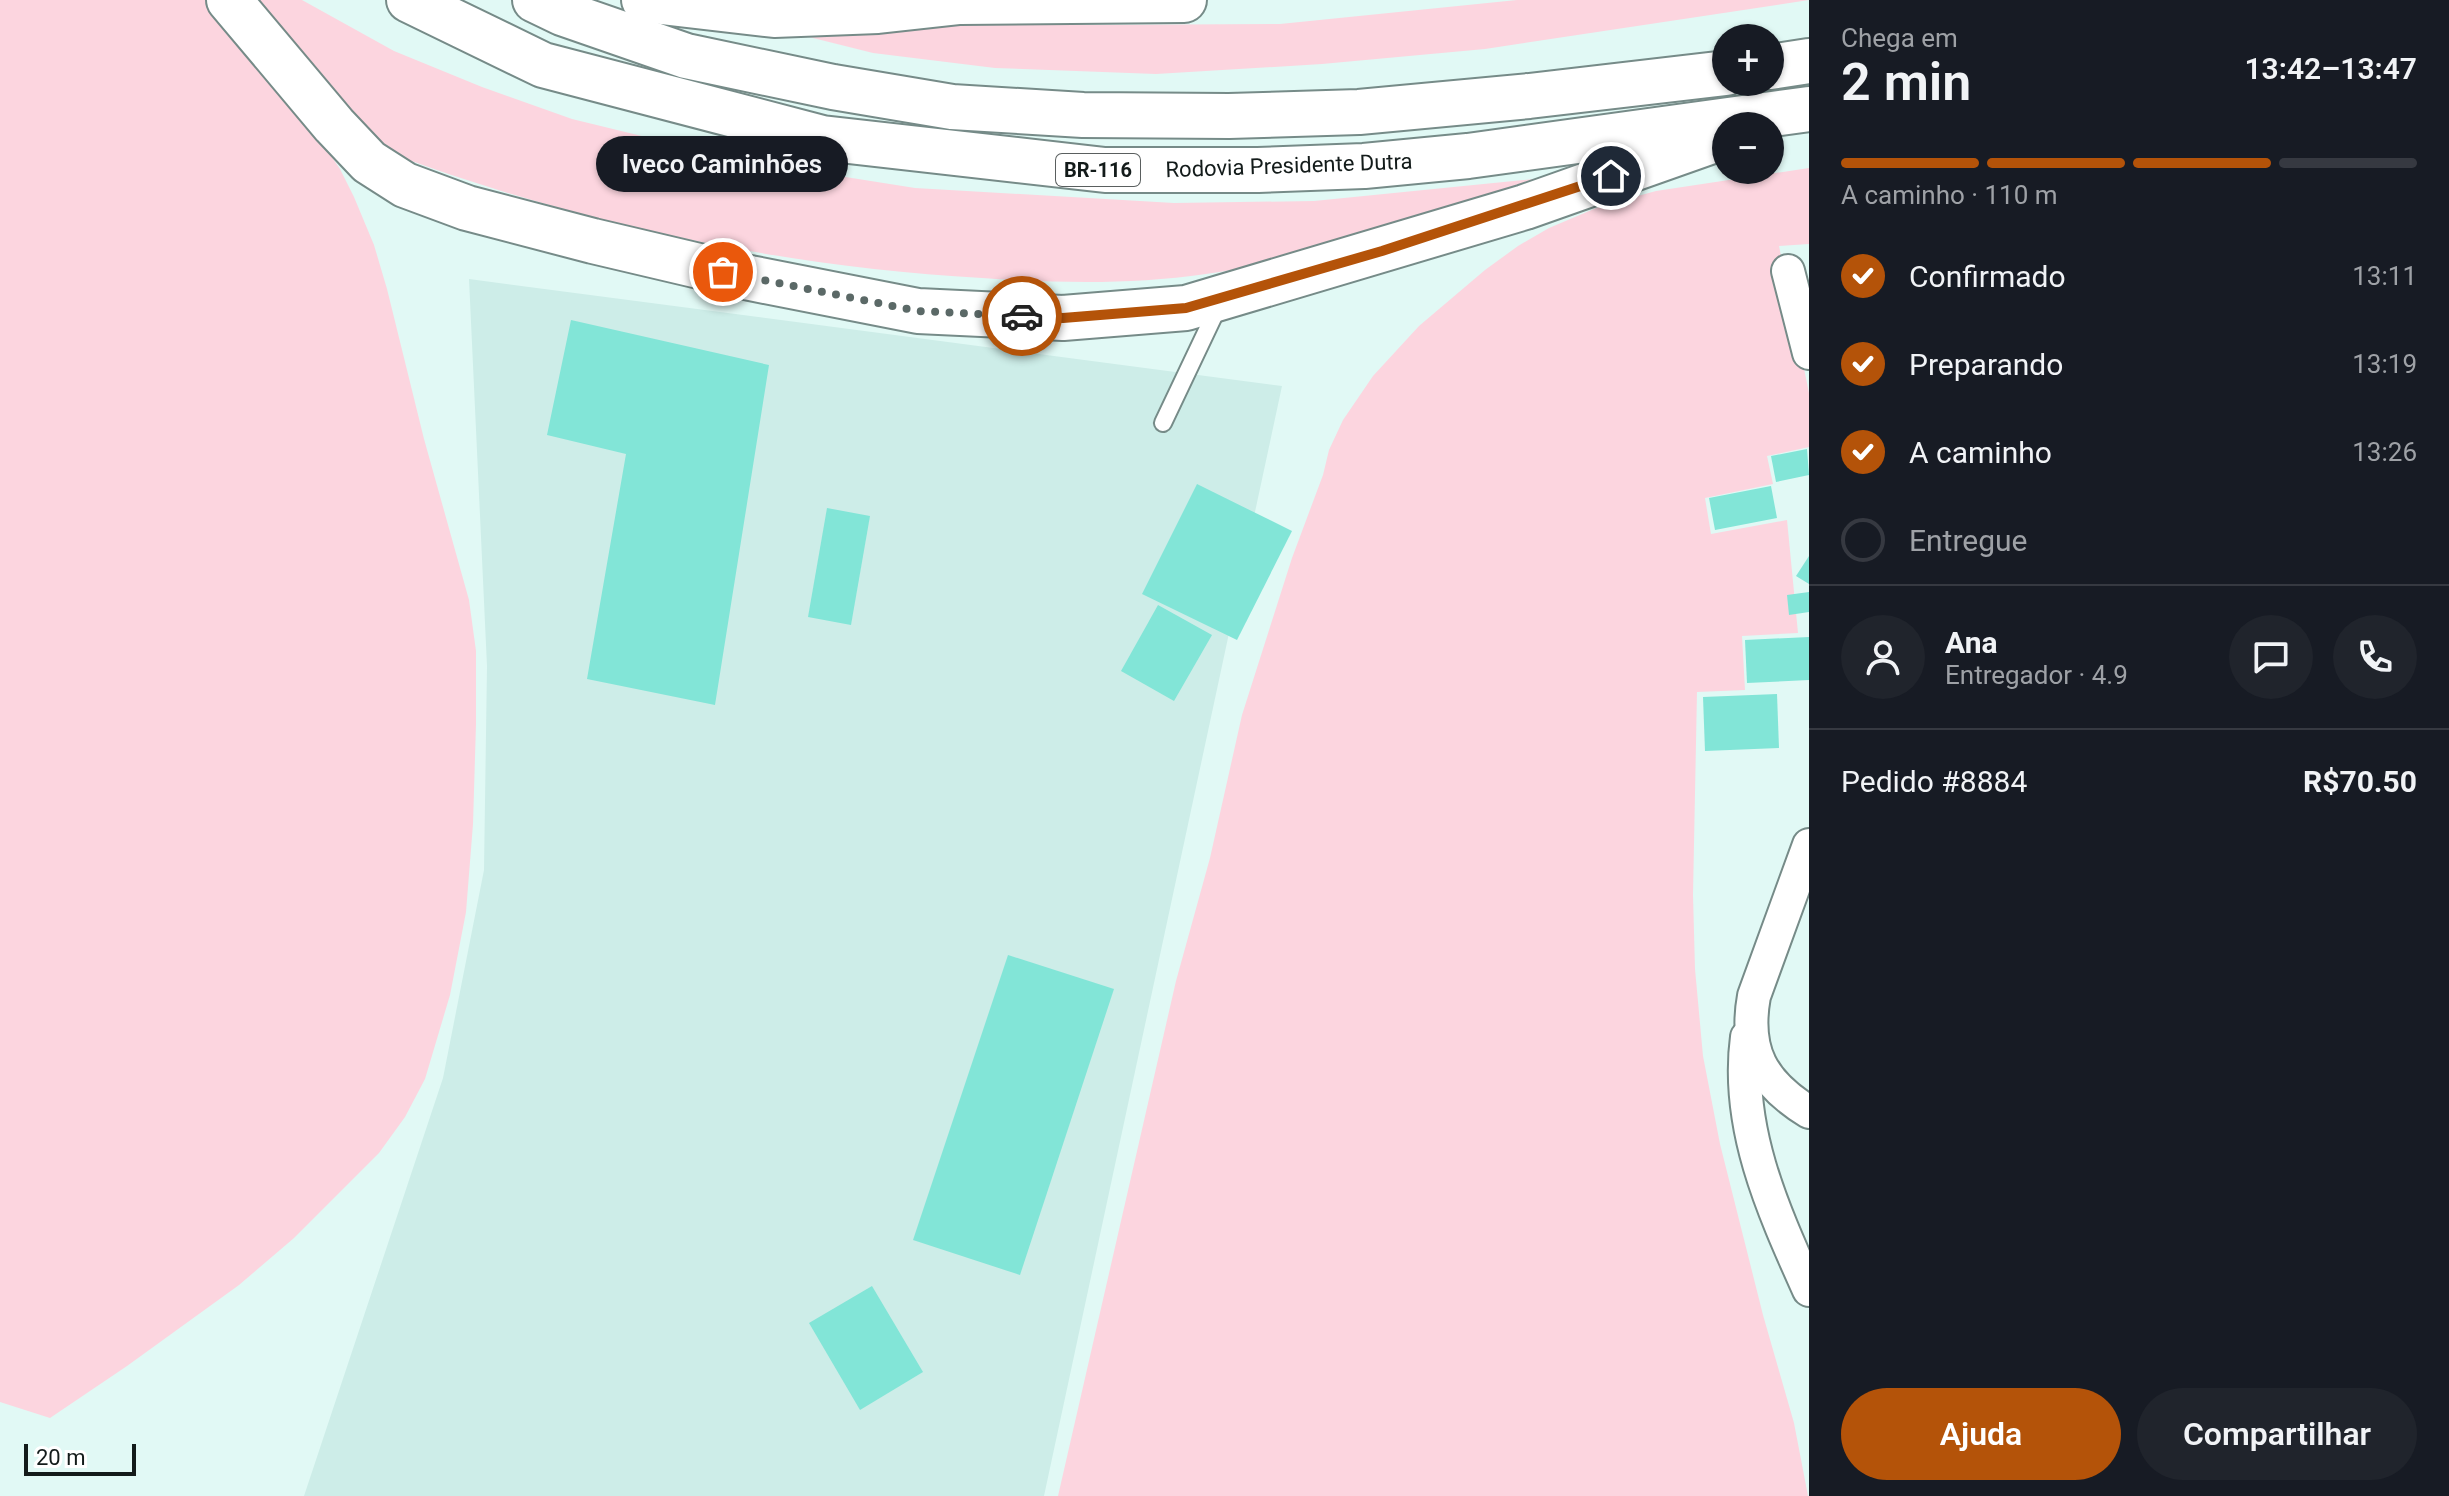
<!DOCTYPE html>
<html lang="pt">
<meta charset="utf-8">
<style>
:root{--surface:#171b24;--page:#20242c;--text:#f1f3f6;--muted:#9ea1a6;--line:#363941;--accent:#b45309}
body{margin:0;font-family:Roboto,sans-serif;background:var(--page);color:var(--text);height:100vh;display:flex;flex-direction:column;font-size:30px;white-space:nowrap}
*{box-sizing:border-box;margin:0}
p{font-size:26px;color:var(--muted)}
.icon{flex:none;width:44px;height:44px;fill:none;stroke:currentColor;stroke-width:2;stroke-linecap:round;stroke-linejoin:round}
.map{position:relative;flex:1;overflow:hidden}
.sheet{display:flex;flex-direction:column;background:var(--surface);width:640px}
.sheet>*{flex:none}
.controls{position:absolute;left:1712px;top:24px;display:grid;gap:16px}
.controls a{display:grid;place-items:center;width:72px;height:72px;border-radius:50%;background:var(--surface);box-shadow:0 2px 6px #0004;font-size:40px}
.scale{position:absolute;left:24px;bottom:20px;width:112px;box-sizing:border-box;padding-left:8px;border:4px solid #131b1a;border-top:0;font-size:22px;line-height:28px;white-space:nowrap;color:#131b1a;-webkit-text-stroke:6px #fff;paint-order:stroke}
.pin{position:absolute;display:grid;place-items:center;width:68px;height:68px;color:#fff;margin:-34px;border:4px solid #fff;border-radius:50%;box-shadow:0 2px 8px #0007}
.courier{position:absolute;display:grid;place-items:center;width:80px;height:80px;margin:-40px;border:6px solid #b45309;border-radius:50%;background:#fff;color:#222;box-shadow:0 2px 10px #0007}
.bubble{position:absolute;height:56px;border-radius:28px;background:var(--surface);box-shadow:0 2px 6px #0004;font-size:26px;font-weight:600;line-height:56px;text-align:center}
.headline em{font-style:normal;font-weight:600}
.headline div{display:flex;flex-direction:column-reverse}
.headline{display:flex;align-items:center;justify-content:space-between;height:136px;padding:0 32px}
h1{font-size:52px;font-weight:600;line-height:60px}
.bar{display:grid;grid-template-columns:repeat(4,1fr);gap:12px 8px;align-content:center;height:96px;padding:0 32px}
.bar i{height:10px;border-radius:6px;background:var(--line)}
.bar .selected{background:var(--accent)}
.bar p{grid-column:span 4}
.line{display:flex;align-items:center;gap:20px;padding:0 32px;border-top:2px solid var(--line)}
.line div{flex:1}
.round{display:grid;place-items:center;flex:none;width:84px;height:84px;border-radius:42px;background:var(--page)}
ol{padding:0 32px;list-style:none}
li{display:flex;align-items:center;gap:24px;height:88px}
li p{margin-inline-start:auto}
li .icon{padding:8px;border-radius:50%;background:var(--accent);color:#fff;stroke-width:4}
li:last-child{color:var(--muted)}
li i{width:44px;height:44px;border:4px solid var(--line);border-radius:50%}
.cta{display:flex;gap:16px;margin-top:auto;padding:16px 32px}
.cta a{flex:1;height:92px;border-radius:48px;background:var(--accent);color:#fff;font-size:32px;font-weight:600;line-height:92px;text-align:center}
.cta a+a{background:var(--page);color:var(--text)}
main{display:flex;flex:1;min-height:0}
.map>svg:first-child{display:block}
</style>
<main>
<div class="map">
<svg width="1809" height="1496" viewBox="0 0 1809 1496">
<rect width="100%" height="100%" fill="#e1f9f5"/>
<polygon fill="#cdede8" points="469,279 1282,386 1044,1496 304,1496 443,1078 484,870 487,666"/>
<g fill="#fcd5df">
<polygon points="0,0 209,0 313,129 340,169 354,197 374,245 387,289 424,439 469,600 476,651 476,724 473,824 466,912 450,995 425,1079 405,1117 379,1153 294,1238 239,1285 127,1366 50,1418 0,1402"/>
<path d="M251 0H302L394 51 482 87 572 119 695 149 795 169 915 188 1174 203 1314 201 1544 178C1484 196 1424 215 1364 234 1312 250 1260 267 1206 274 1130 285 1058 283 982 278 781 267 582 224 392 154L376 145Z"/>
<polygon points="1517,0 1809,0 1485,49 1322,64 1156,74 995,68 873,53 781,30 931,18 1086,25 1280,24"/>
<polygon points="1809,168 1809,244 1779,246 1809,393 1809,447 1767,456 1773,484 1705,498 1711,534 1787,520 1798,633 1742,636 1745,690 1697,692 1693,895 1695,969 1703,1056 1720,1144 1763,1315 1794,1423 1808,1496 1058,1496 1176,981 1210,858 1242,715 1292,558 1323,475 1329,450 1343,420 1373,376 1419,326 1485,270 1518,246 1549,228 1601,206 1656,191"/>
</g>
<g fill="#82e5d7">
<polygon points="571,320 769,365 715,705 587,679 626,454 547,435"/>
<polygon points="1807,449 1809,475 1776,482 1771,456"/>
<polygon points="1197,484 1292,531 1237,640 1142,594"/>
<polygon points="1771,486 1777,518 1715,530 1709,498"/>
<polygon points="827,508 870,516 851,625 808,617"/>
<polygon points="1809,556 1809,584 1796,576"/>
<polygon points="1809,592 1809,612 1789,615 1787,595"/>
<polygon points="1158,605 1212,635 1174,701 1121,671"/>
<polygon points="1809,637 1809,680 1747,683 1745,640"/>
<polygon points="1777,694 1779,748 1705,751 1703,697"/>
<polygon points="1008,955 1114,989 1020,1275 913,1240"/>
<polygon points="872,1286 923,1372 860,1410 809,1323"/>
</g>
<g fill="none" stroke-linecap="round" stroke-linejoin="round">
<defs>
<polyline id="lane" points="1163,423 1219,305"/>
<g id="street">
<polyline points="1788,271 1809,353"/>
<path d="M1809 845 1754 996C1744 1051 1762 1083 1809 1112"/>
<path d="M1747 1037C1735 1127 1773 1210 1809 1290"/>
</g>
<g id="highway">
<polyline points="229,0 334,125 369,162 405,185 467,208 593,241 750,278 918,311 1063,318 1186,308 1525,207 1726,136"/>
<polyline points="409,0 543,65 822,138 1105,170 1258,170 1364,166 1468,156 1809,109"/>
<polyline points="535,0 562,13 686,56 833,87 952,107 1083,115 1229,116 1359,112 1529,96 1726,73"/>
<polyline points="644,0 774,15 878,11 960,2 1184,0"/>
<polyline points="1770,67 1809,61"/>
</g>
</defs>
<use href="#lane" stroke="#768b88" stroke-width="20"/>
<use href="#street" stroke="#768b88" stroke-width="36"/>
<use href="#highway" stroke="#768b88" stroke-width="48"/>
<use href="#lane" stroke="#fff" stroke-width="16"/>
<use href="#street" stroke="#fff" stroke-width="32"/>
<use href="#highway" stroke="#fff" stroke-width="44"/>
</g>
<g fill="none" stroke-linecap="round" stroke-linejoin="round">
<polyline stroke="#5b6967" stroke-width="8" stroke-dasharray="0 14.4" points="723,272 918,311 1022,316"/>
<polyline stroke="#b45309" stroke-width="10" points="1022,316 1063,318 1186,308 1382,251 1611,176"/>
</g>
<g text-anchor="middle" stroke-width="6" stroke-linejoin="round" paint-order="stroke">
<rect fill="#fff" stroke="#5a5f5f" stroke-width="2" x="1056" y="154" width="84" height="32" rx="6"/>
<g font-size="20" font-weight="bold" fill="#131b1a">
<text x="1098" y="177">BR-116</text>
</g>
<g font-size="22" fill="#131b1a" stroke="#fff">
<text transform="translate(1289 165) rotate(-2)" y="8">Rodovia Presidente Dutra</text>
</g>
</g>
</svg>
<div class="controls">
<a>+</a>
<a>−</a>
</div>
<div class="scale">20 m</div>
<div class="pin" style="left:723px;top:272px;background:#ea580c"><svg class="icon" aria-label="bag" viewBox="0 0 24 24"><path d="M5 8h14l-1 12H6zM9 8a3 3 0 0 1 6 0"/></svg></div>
<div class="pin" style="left:1611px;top:176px;background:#1f2937"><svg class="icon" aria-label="home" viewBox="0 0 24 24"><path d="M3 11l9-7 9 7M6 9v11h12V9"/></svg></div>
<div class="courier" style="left:1022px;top:316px"><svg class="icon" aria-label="car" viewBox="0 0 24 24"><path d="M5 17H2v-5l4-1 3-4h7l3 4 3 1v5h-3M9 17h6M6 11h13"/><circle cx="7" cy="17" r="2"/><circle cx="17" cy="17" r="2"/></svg></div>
<div class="bubble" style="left:596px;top:136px;width:252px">Iveco Caminhões</div>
</div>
<section class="sheet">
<div class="headline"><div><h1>2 min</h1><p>Chega em</p></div><em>13:42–13:47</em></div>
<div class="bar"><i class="selected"></i><i class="selected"></i><i class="selected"></i><i></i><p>A caminho · 110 m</p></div>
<ol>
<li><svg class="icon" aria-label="check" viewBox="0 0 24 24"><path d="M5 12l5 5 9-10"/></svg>Confirmado<p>13:11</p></li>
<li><svg class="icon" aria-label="check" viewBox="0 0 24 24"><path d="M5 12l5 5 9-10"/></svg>Preparando<p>13:19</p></li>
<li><svg class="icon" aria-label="check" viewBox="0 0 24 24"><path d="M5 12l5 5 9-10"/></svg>A caminho<p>13:26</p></li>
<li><i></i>Entregue</li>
</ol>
<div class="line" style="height:144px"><a class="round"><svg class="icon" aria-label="person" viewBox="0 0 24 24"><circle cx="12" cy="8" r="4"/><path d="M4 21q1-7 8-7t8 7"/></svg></a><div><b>Ana</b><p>Entregador · 4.9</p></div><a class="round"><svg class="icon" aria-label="chat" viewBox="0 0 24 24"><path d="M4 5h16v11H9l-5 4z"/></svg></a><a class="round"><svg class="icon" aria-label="phone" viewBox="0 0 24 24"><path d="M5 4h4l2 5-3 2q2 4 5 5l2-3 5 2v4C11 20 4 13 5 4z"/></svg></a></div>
<div class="line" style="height:104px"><div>Pedido #8884</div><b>R$70.50</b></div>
<div class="cta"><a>Ajuda</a><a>Compartilhar</a></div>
</section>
</main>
